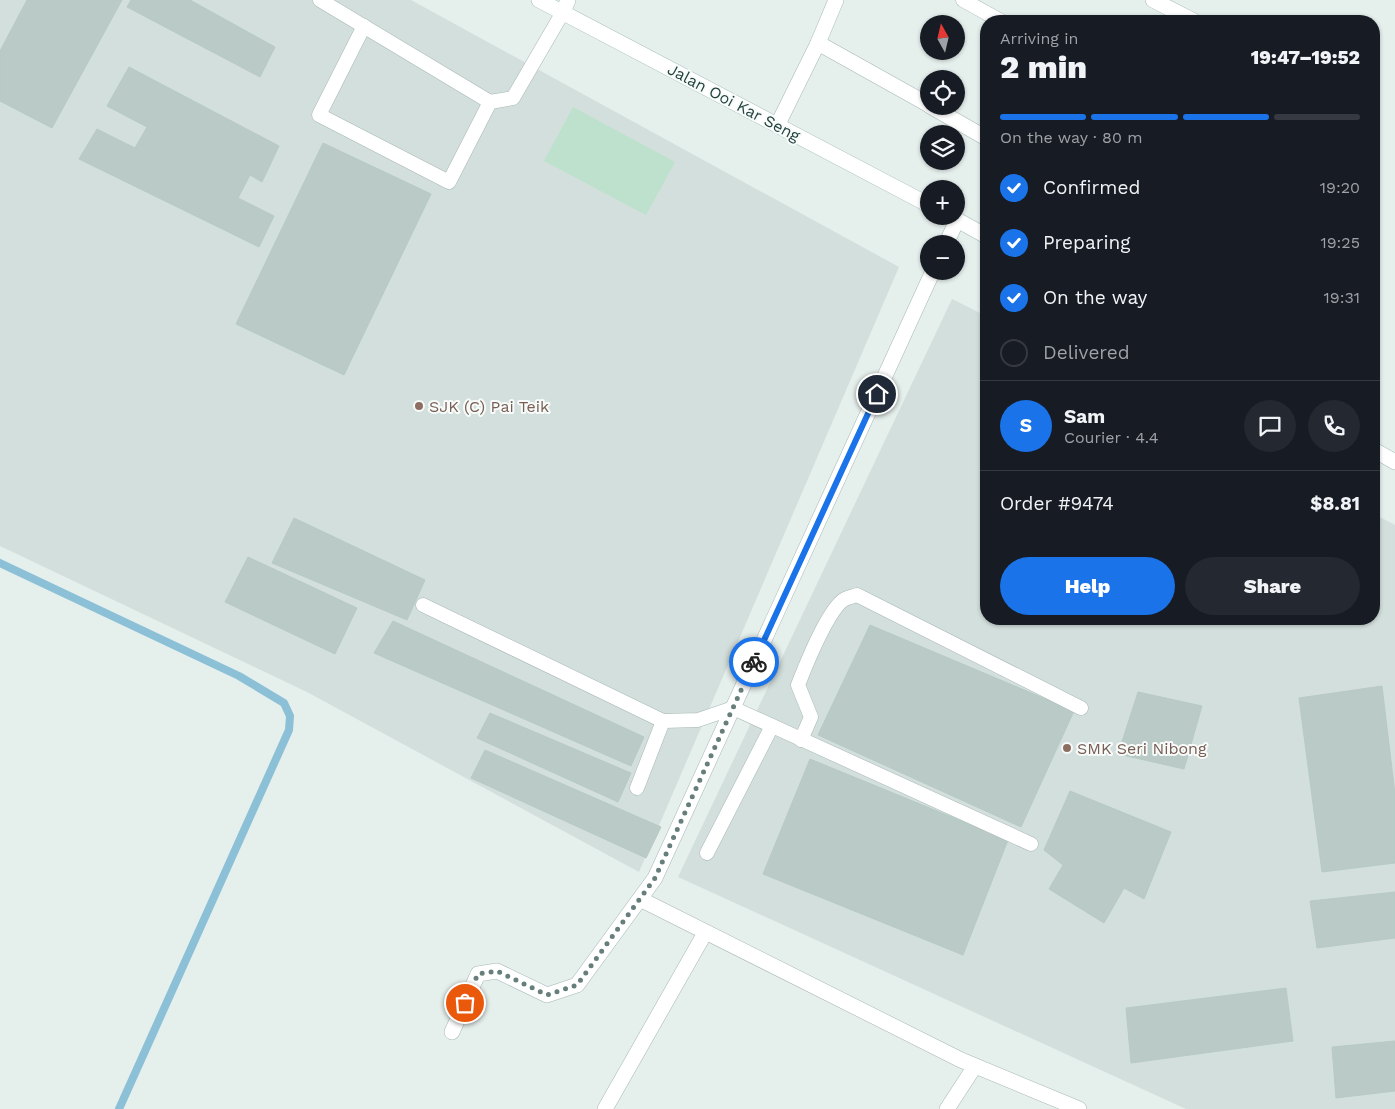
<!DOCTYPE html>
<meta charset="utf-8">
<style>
:root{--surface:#171b24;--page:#242831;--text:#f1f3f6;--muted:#9ea1a6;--line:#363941;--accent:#1a73e8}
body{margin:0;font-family:"Work Sans",sans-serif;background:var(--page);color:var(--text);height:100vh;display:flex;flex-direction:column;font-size:19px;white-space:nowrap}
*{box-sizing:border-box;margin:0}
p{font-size:16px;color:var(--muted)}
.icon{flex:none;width:28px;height:28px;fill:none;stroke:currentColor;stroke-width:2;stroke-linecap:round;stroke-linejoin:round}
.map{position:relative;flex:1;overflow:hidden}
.details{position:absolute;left:980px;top:15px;width:400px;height:610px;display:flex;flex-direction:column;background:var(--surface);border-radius:20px;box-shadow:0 1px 4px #0004}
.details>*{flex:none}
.needle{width:32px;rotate:352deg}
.tools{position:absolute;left:920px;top:15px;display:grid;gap:10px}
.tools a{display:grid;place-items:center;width:45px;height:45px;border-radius:50%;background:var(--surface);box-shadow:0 1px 4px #0004;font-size:25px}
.pin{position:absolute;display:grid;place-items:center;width:42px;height:42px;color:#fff;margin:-21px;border:2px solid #fff;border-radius:50%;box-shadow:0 1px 5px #0007}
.courier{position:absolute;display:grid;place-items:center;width:50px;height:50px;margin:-25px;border:4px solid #1a73e8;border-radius:50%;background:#fff;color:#222;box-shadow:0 1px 6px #0007}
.summary em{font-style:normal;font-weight:800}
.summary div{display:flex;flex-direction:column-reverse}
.summary{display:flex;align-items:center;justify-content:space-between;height:85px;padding:0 20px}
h1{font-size:32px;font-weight:800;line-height:38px}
.bar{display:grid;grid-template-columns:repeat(4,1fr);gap:8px 5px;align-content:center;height:60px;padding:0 20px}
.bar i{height:6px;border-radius:4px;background:var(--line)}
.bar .selected{background:var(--accent)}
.bar p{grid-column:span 4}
.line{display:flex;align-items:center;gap:12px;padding:0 20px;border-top:1px solid var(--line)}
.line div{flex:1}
.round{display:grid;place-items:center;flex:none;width:52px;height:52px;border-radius:26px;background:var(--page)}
ol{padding:0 20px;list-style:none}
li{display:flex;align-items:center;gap:15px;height:55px}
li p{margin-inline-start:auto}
li .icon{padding:5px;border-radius:50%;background:var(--accent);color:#fff;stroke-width:4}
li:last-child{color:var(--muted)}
li i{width:28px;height:28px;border:2px solid var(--line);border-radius:50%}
.primary-button{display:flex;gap:10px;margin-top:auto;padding:10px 20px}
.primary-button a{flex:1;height:58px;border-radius:30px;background:var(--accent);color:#fff;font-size:20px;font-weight:800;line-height:58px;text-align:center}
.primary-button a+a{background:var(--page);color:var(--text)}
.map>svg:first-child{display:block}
</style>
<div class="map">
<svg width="1395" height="1109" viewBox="0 0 1395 1109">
<rect width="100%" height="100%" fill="#e5efec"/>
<g fill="#d3dfdc">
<polygon points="0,0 411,0 899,267 639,872 307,692 0,546"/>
<polygon points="952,299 986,316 986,619 1374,619 1374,514 1395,525 1395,1109 1186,1109 678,877"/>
</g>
<polygon fill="#bde1cc" points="573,107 675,162 646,215 544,161"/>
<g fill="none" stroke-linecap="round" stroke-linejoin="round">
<polyline stroke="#8bc0d7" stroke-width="8" points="0,563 239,676 284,703 290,716 289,730 119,1109"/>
</g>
<g fill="#bacac6" stroke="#b7cac5">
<polygon points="27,0 122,0 52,128 0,101 0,51"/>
<polygon points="131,0 190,0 275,47 260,77 127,7"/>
<polygon points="129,67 279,146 262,182 250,175 238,198 274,216 259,247 79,159 97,129 135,148 147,127 107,106"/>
<polygon points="323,143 431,194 344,375 236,324"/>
<polygon points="294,518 425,580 407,620 272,563"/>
<polygon points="248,557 357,608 335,654 225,602"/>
<polygon points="393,621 644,737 631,766 374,653"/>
<polygon points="870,625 1074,711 1021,827 818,735"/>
<polygon points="1382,686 1395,794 1395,863 1322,872 1299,698"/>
<polygon points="1138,692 1202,706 1184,769 1118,754"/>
<polygon points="490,713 631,773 618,802 477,738"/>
<polygon points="485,750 661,827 646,858 471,778"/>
<polygon points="810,759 1008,840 963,955 763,874"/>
<polygon points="1070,791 1171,832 1144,899 1124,888 1104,923 1049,889 1063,865 1044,850"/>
<polygon points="1395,892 1395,938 1317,948 1310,901"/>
<polygon points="1286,988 1293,1041 1131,1063 1126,1008"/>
<polygon points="1395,1041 1395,1091 1336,1098 1332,1047"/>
</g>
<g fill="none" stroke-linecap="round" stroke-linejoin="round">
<defs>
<g id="lane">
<polyline points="320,0 490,102 513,98 563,12"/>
<polyline points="963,0 1001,21"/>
<polyline points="364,26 319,115 449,182 490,102"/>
<polyline points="423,605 663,721 698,720 733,708 1031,844"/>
<path d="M801 740 811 717 798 685C805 667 829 607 845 599 849 597 854 596 857 595L1081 708"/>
<polyline points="637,788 663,721"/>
<polyline points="707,853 772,726"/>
</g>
<g id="street">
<polyline points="1153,0 1194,21"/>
<polyline points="563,12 568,0"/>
<polyline points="818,43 929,105"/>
<polyline points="930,106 986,138"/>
<polyline points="778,124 818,43 836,0"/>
<polyline points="946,244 957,220"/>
<polyline points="640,899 961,1060 1079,1109"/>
<polyline points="452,1032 478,974 497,971 547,995 577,985 655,878 933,271"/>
<polyline points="605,1109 705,933"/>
<polyline points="947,1109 975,1066"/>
</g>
<g id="secondary">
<polyline points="539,0 929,205"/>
<polyline points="950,216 986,236"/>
<polyline points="1374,450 1395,462"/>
</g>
</defs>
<use href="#lane" stroke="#a7b8b5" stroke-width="15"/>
<use href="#street" stroke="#a7b8b5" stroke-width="16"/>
<use href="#secondary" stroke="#a3bcb7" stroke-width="16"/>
<use href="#lane" stroke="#fff" stroke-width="14"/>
<use href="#street" stroke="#fff" stroke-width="15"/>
<use href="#secondary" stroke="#fff" stroke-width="15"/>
</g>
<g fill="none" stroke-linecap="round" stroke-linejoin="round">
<polyline stroke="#677f7c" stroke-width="5" stroke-dasharray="0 9" points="465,1003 478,974 497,971 547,995 577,985 655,878 754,662"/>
<polyline stroke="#1a73e8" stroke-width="6" points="754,662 877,394"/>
</g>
<g fill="#8d6e63" stroke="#f7fbf9" stroke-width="2">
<circle cx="419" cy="406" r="5"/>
<circle cx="1067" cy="748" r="5"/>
</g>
<g text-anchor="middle" stroke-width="4" stroke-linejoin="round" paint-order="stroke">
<g font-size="16" fill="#23433f" stroke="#f7fbf9">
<text transform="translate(734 102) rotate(28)" y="6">Jalan Ooi Kar Seng</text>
</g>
<g font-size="16" fill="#785e54" stroke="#f7fbf9" text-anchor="start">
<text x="429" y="412">SJK (C) Pai Teik</text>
<text x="1077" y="754">SMK Seri Nibong</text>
</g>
</g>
</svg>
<div class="tools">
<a><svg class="needle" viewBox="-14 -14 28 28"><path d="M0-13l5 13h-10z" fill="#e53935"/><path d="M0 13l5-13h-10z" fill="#9ea1a6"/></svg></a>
<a><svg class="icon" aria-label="locate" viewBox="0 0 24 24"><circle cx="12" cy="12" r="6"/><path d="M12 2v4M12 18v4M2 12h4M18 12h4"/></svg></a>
<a><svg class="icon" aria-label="layers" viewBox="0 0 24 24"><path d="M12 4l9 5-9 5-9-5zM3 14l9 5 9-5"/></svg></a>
<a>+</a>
<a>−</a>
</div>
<div class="pin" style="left:465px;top:1003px;background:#ea580c"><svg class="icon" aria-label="bag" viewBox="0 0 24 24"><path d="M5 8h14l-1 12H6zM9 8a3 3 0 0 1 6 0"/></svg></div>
<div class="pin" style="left:877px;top:394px;background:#1f2937"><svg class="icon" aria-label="home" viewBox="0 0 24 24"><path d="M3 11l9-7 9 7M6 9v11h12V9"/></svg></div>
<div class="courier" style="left:754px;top:662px"><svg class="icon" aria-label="bike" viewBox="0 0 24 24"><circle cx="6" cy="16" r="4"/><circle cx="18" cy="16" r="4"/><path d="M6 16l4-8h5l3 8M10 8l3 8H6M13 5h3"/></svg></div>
<section class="details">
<div class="summary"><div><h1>2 min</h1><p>Arriving in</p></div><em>19:47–19:52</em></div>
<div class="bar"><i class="selected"></i><i class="selected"></i><i class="selected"></i><i></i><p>On the way · 80 m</p></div>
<ol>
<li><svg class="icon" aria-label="check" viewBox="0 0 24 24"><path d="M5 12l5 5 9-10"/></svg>Confirmed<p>19:20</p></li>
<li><svg class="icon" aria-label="check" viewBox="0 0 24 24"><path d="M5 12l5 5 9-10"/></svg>Preparing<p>19:25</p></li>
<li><svg class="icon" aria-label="check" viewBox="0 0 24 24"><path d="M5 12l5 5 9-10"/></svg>On the way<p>19:31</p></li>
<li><i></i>Delivered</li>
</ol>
<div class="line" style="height:90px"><b class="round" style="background:var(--accent);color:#fff">S</b><div><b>Sam</b><p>Courier · 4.4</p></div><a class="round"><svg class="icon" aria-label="chat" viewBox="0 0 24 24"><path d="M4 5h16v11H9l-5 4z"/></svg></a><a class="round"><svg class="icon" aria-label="phone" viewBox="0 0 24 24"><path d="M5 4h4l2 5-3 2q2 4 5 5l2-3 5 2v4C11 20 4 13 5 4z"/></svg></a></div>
<div class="line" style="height:65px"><div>Order #9474</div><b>$8.81</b></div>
<div class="primary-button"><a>Help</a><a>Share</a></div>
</section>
</div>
